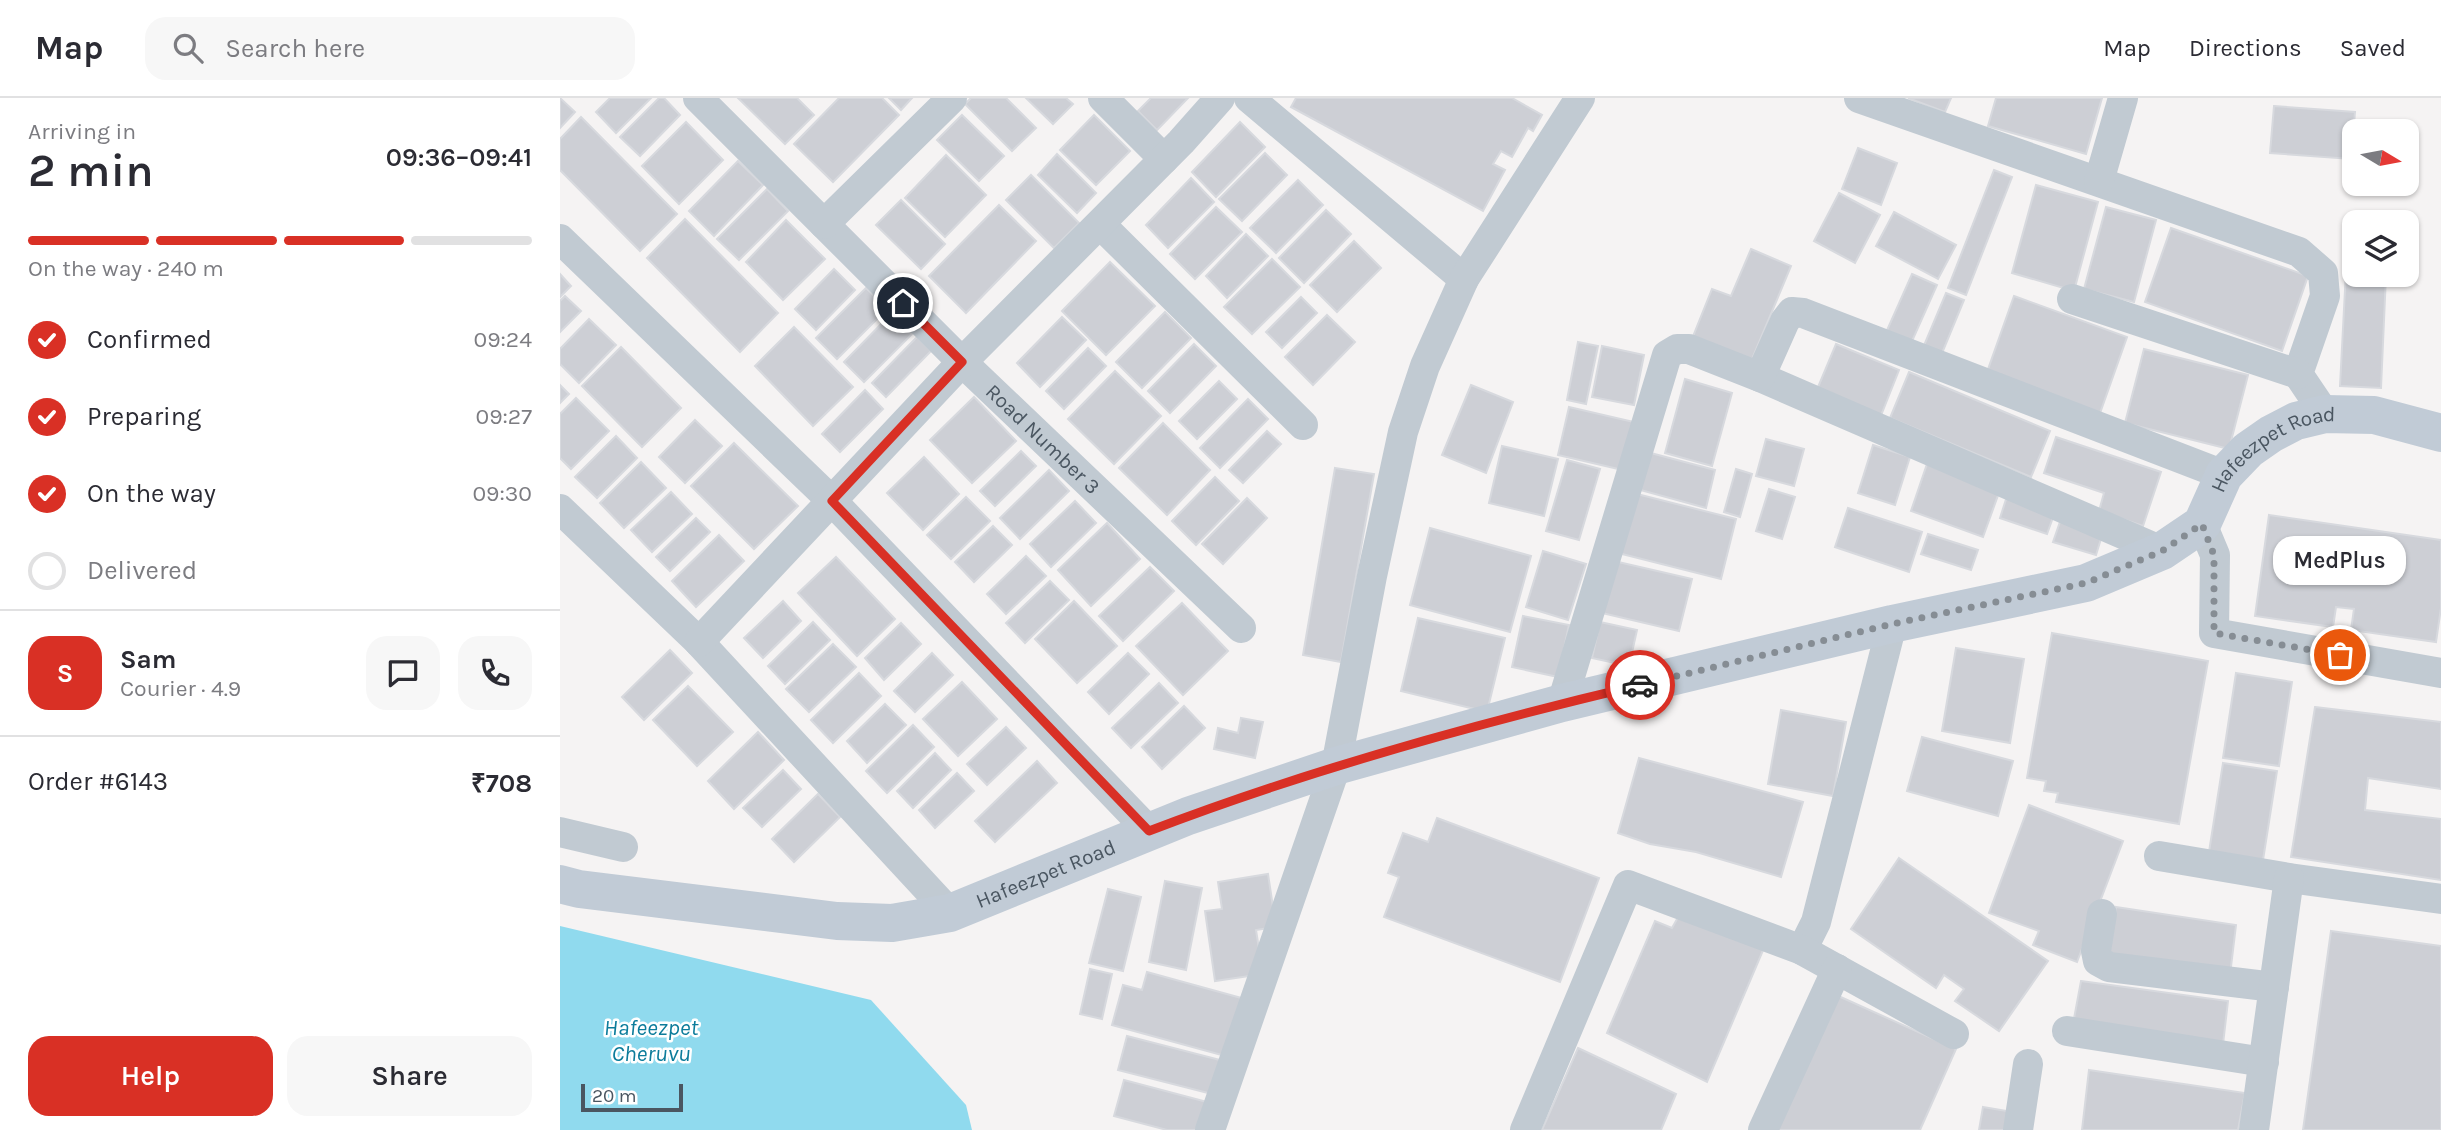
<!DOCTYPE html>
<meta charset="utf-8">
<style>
:root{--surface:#fff;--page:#f7f7f7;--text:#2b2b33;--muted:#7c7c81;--line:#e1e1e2;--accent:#d93025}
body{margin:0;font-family:Karla,sans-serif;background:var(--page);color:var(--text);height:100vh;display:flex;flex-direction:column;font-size:26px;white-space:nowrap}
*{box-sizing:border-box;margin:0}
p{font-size:23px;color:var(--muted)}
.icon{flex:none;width:38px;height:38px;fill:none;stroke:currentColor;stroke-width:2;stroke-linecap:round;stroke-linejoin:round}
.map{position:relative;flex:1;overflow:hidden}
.panel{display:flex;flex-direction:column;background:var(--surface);width:560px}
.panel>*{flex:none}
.needle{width:46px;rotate:100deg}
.buttons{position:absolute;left:1782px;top:21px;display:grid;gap:14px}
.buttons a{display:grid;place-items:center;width:77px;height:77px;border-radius:14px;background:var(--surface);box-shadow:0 2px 5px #0004;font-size:35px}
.scale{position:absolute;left:21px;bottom:18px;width:102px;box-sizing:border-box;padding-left:7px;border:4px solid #4a5661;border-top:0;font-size:19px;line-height:24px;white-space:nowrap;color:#4a5661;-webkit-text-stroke:5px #fff;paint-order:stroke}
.pin{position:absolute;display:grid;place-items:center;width:60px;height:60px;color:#fff;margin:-30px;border:4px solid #fff;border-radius:50%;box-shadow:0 2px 7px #0007}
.courier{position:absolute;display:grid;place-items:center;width:70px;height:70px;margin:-35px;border:5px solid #d93025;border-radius:50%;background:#fff;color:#222;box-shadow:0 2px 9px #0007}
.bubble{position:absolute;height:49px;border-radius:21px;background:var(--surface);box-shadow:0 2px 5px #0004;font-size:23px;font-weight:600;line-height:49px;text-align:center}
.overview em{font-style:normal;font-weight:600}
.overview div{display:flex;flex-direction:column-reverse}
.overview{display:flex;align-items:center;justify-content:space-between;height:119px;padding:0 28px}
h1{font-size:46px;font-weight:600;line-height:52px}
.bar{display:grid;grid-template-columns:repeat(4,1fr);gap:10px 7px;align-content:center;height:84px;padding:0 28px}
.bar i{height:9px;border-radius:5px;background:var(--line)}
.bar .selected{background:var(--accent)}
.bar p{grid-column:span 4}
.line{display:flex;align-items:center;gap:18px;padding:0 28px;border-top:2px solid var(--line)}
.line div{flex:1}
.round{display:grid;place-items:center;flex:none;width:74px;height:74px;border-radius:21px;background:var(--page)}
ol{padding:0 28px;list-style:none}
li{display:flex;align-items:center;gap:21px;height:77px}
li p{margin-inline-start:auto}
li .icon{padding:7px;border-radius:50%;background:var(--accent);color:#fff;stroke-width:4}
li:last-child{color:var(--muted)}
li i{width:38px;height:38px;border:4px solid var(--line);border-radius:50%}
.cta{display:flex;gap:14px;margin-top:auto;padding:14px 28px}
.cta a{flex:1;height:80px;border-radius:21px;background:var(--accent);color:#fff;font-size:28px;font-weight:600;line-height:80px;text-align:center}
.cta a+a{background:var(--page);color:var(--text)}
header{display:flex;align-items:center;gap:42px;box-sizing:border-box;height:98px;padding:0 35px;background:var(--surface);border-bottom:2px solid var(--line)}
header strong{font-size:33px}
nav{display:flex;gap:38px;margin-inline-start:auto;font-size:24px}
.search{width:490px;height:63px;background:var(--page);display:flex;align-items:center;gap:18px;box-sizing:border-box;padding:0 24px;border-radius:21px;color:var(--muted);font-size:26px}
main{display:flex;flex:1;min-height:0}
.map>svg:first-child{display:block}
</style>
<header>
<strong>Map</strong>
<div class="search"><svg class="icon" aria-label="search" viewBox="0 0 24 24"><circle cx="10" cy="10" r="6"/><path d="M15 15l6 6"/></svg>Search here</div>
<nav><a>Map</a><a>Directions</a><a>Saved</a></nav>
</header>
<main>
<section class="panel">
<div class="overview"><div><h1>2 min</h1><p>Arriving in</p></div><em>09:36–09:41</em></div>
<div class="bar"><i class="selected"></i><i class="selected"></i><i class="selected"></i><i></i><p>On the way · 240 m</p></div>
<ol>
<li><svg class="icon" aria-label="check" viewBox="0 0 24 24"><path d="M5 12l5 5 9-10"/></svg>Confirmed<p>09:24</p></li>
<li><svg class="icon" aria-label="check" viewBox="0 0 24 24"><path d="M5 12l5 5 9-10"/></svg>Preparing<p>09:27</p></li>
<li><svg class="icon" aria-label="check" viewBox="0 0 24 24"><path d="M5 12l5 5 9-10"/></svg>On the way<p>09:30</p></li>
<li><i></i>Delivered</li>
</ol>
<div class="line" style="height:126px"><b class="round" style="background:var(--accent);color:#fff">S</b><div><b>Sam</b><p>Courier · 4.9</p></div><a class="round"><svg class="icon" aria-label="chat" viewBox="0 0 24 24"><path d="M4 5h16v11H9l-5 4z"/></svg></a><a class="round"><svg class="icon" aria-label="phone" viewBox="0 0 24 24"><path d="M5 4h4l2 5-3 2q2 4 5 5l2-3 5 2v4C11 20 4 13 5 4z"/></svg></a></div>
<div class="line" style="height:91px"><div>Order #6143</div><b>₹708</b></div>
<div class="cta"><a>Help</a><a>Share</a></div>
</section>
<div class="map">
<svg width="1881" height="1032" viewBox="0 0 1881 1032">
<rect width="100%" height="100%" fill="#f5f3f3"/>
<polygon fill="#90daee" points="0,828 311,902 406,1007 412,1032 0,1032"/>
<g fill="#cdcfd5" stroke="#d7d9de" stroke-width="2">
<polygon points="0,0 15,14 0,30"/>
<polygon points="50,0 91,0 56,35 36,14"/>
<polygon points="99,0 104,0 120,17 80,58 60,39"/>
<polygon points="178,0 237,0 254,17 225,46"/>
<polygon points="279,0 322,0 339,17 273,84 234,46"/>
<polygon points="329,0 352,0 341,12"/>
<polygon points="411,0 446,0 476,30 452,53 405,6"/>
<polygon points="466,0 506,0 513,6 493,26"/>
<polygon points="591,0 628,0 597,32 578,13"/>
<polygon points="736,0 952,0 982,17 973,33 968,30 952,59 941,53 933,66 945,72 923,113 731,9"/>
<polygon points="1348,0 1391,0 1385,14"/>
<polygon points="1436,0 1542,0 1526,56 1428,28"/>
<polygon points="1714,8 1795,14 1791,61 1710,55"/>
<polygon points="402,17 444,58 419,83 377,42"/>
<polygon points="534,17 570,53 536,87 500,52"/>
<polygon points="21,19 117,116 80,153 0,72 0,41"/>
<polygon points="126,24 163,62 119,106 82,68"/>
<polygon points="680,24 705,49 656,99 632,74"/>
<polygon points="1298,50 1337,65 1321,107 1282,91"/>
<polygon points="705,55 727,77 682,123 659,101"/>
<polygon points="497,56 536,95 517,115 478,77"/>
<polygon points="386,57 426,97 385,139 345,100"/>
<polygon points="178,63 203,87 154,138 129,113"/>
<polygon points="1434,72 1452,79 1406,197 1388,190"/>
<polygon points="471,77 519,125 494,150 446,102"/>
<polygon points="631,80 654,104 608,150 586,127"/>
<polygon points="738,82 763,107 716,155 690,130"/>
<polygon points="1476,87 1538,104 1514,193 1452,175"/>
<polygon points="207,91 228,113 179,162 157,141"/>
<polygon points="1279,95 1320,117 1295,165 1254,143"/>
<polygon points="341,102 385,146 361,171 316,127"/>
<polygon points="439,107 476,143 406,215 369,178"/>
<polygon points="656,109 682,134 635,181 610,156"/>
<polygon points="1546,109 1596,122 1574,204 1524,191"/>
<polygon points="766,112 791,136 744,185 719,160"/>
<polygon points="1334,114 1396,147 1378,181 1316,148"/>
<polygon points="125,121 218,215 180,254 87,160"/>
<polygon points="226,122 265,161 223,202 186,164"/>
<polygon points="1611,130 1748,178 1722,253 1585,204"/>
<polygon points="1788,134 1794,134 1794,177 1826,177 1821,290 1780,288"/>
<polygon points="686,136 708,158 667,200 646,178"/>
<polygon points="794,143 821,170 777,214 750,187"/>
<polygon points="1191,151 1231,168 1190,266 1132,241 1152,191 1171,198"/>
<polygon points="712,161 740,189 692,236 664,209"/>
<polygon points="550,164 595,208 546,257 502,213"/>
<polygon points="274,171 295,192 256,232 235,211"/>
<polygon points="0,176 11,188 0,199"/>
<polygon points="1352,176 1377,187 1349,250 1324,239"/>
<polygon points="306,190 327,211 277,261 256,240"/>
<polygon points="1386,195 1404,202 1378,265 1360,257"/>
<polygon points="5,198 21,213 0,234 0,203"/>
<polygon points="1454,198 1567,239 1539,318 1426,277"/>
<polygon points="741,199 757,215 722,250 706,234"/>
<polygon points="605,214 631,240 582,290 556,264"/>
<polygon points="332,215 352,236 304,284 284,264"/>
<polygon points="767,217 795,244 753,287 725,259"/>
<polygon points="502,219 526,242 480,289 457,265"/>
<polygon points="29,221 56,247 19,285 0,266 0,251"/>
<polygon points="234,229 293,289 253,328 195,268"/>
<polygon points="357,239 371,253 326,299 312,285"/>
<polygon points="1018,244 1038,248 1026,306 1007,302"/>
<polygon points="634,246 656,268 610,315 588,293"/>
<polygon points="1276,246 1339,272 1320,320 1256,294"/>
<polygon points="1042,248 1084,257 1074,307 1032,299"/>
<polygon points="61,249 121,310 82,349 22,288"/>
<polygon points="528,250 546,268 504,311 486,293"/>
<polygon points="1584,251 1688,277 1669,351 1565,325"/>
<polygon points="555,273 601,318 554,366 508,321"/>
<polygon points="1349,274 1490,333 1471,379 1330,320"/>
<polygon points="1125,281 1172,295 1152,368 1105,355"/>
<polygon points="659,283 677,301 637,341 619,323"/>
<polygon points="0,287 9,296 0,305"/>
<polygon points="911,287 953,304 926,375 882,357"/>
<polygon points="305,292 323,311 280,354 262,336"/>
<polygon points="414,299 456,343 412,385 370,342"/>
<polygon points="16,300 49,333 11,371 0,360 0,316"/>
<polygon points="688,301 708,321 660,370 640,350"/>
<polygon points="1009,309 1078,325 1067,373 998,357"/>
<polygon points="135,322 162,348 125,385 99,359"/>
<polygon points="603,325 650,372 607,417 559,370"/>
<polygon points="707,333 721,346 683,385 669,372"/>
<polygon points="56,338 77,360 37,400 15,379"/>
<polygon points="1496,339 1601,374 1583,428 1539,413 1544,395 1484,375"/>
<polygon points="1206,341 1244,351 1234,388 1196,378"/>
<polygon points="174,345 238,408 194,451 131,388"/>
<polygon points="1313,347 1350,359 1335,407 1298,395"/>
<polygon points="942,348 998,361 984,418 929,405"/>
<polygon points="461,353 476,368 435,408 420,393"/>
<polygon points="1087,354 1155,372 1146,410 1077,391"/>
<polygon points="364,359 399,396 363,432 327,395"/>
<polygon points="1007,362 1040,371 1019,442 986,433"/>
<polygon points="1368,363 1441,389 1423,439 1351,413"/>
<polygon points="81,364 106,390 64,430 40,405"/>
<polygon points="775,370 814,376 781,564 743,557"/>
<polygon points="1176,371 1192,376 1180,419 1164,414"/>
<polygon points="489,372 509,393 460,441 440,420"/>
<polygon points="655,379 679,403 636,447 612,423"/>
<polygon points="1209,391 1235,399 1222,441 1196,433"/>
<polygon points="111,394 132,416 92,454 71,432"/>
<polygon points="1073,395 1176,421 1161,481 1058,455"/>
<polygon points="1448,395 1496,411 1487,436 1440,420"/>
<polygon points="406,399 430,423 391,461 367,437"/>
<polygon points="687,400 707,420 663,466 642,446"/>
<polygon points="515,403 536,425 491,469 470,446"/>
<polygon points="1288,410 1362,434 1349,474 1275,449"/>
<polygon points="1709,417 1881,442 1881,510 1876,544 1791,532 1794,511 1776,509 1773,529 1695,518"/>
<polygon points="1502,418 1544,431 1536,457 1493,444"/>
<polygon points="136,420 150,434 110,473 96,459"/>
<polygon points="547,425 580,461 531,508 498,472"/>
<polygon points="433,428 452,447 414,484 395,464"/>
<polygon points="870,430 971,458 950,534 850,507"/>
<polygon points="1368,436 1418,452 1411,472 1361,456"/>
<polygon points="159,437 184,463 136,509 112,483"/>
<polygon points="983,453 1026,466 1008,522 966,509"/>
<polygon points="466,458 486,478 446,516 427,496"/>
<polygon points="276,459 335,521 297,558 238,495"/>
<polygon points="1054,463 1132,481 1119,533 1042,515"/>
<polygon points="590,469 614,493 563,543 539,518"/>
<polygon points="490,483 509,502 465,545 446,525"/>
<polygon points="223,503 241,523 203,560 184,540"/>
<polygon points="514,503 557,548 517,585 475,541"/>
<polygon points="622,505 668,553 623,597 576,548"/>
<polygon points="963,518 1009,527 998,579 952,569"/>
<polygon points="858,520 945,540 927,614 841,593"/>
<polygon points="253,524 270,542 225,586 208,568"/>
<polygon points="1040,524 1077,532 1069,568 1032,560"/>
<polygon points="341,525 361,546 324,582 305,560"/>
<polygon points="1492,535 1648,563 1619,726 1496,704 1498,695 1484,693 1486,683 1467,680"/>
<polygon points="273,546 296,569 249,614 226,591"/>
<polygon points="1396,550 1464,561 1450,645 1382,633"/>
<polygon points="110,552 132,575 84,622 62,599"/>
<polygon points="372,555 393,577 355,614 334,593"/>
<polygon points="568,555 589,576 549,616 528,594"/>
<polygon points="299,575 321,598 273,645 251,622"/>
<polygon points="1676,575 1732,584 1719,668 1663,660"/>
<polygon points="402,584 437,621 398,658 363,621"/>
<polygon points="599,585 618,605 571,650 552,630"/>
<polygon points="128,588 173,634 137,668 93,622"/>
<polygon points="325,606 346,627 307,665 287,643"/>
<polygon points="624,608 645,630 602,671 582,649"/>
<polygon points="1755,609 1881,624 1881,691 1808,680 1805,712 1881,721 1881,782 1731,759"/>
<polygon points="1221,612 1286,624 1273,698 1208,686"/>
<polygon points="681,620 703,624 695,660 654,651 658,630 678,635"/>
<polygon points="353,627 374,649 327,695 306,673"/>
<polygon points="446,629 466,650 427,687 407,666"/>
<polygon points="198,634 224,662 174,711 148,683"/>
<polygon points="1362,639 1453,663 1438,718 1347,693"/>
<polygon points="375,655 391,672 353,710 337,693"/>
<polygon points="1079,660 1243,704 1221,779 1136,754 1090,746 1058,735"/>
<polygon points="477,663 497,685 435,744 415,723"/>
<polygon points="1663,665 1717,673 1703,762 1649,754"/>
<polygon points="223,672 241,691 202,729 183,710"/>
<polygon points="397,675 414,693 375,730 359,712"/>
<polygon points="258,696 280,719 234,764 212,741"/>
<polygon points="1469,707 1563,743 1517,864 1473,847 1479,833 1429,815"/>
<polygon points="877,720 1039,780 1000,884 824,819 839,779 828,775 843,735 868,744"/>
<polygon points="1339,760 1488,863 1439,933 1395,903 1404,891 1384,877 1376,890 1291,831"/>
<polygon points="708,776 716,829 696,832 703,876 655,883 645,813 662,811 658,784"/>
<polygon points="605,783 642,790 626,872 589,864"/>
<polygon points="548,791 581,799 563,873 529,865"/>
<polygon points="1556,809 1676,827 1670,877 1549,858"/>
<polygon points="1121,814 1204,850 1147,984 1047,935 1095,823 1112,830"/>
<polygon points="1771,833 1881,848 1881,1032 1743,1032"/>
<polygon points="530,871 552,876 542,921 520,916"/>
<polygon points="587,874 685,901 669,959 552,927 563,887 582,892"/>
<polygon points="1521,883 1668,903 1663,946 1513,926"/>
<polygon points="1274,896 1396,951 1360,1032 1213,1032"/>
<polygon points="567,938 660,962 652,996 558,972"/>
<polygon points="1018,950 1116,996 1101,1032 982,1032"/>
<polygon points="1529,972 1685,995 1678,1032 1522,1032"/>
<polygon points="564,982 647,1004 640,1032 607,1032 554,1018"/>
<polygon points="1423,1009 1453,1014 1450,1032 1419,1032"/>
</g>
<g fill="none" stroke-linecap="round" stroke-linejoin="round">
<g stroke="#c1cad2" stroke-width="30">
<path id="s1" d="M138 0 402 264 681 530"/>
<polyline points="543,0 604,61"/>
<polyline points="689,0 904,181"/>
<polyline points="1299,0 1739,154 1763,175 1765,198 1738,276 1765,316"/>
<polyline points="1539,83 1563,0"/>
<polyline points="264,126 392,0"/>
<polyline points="540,126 743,327"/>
<polyline points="0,141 272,403 589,733"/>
<polyline points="1512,201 1738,276"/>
<polyline points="1200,279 1602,453"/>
<polyline points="0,411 139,544 390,815"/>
<polyline points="1642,426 1655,457 1654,535 1881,575"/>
<polyline points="139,544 402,264 621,44 660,0"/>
<polyline points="1002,605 1107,257 1117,251 1129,251 1200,279 1225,223 1232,214 1243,215 1664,377"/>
<polyline points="0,734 63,749"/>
<polyline points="1599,758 1729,780 1881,801"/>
<polyline points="1542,816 1536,853 1538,863 1549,869 1714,889"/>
<polyline points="1242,852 1256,824 1332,526"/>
<polyline points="1507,933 1704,964"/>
<polyline points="650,1032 776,668 812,478 843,334 865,268 904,181 1020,0"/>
<polyline points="965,1032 1068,787 1242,852 1394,936"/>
<polyline points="1203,1032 1277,871"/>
<polyline points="1458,1032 1468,966"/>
<polyline points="1694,1032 1729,780"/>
</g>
<path stroke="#c1cbd6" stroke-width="38" id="s2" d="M0 786 19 791 277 823 332 825 390 815 628 718 776 668 1002 605 1332 526 1526 485 1602 453 1642 426 1664 377 1688 352 1711 336 1736 323 1765 316 1814 317 1881 335"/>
</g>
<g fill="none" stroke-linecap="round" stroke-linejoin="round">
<polyline stroke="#868d94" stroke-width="7" stroke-dasharray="0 12.6" points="1080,587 1332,526 1526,485 1602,453 1642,426 1654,457 1654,535 1780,557"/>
<path stroke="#d93025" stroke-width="9" d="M343 205 402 264 272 403 589 733C748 672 914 626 1080 587"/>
</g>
<g text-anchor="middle" stroke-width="5" stroke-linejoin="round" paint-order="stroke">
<g font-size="21" fill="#4a5661" stroke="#fff">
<text dy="7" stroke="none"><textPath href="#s1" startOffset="485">Road Number 3</textPath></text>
<text dy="7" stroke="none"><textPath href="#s2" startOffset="1820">Hafeezpet Road</textPath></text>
<text dy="7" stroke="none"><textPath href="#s2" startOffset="497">Hafeezpet Road</textPath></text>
</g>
<g font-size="23" font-style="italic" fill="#0c7c9b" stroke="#fff">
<text x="91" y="937">Hafeezpet<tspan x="91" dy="26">Cheruvu</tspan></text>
</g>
</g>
</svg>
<div class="buttons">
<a><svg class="needle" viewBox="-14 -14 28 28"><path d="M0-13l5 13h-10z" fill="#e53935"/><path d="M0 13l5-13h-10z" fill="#7c7c81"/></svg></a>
<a><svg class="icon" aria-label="layers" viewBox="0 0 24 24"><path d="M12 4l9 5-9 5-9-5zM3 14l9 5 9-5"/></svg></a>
</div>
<div class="scale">20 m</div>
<div class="pin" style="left:1780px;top:557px;background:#ea580c"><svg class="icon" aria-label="bag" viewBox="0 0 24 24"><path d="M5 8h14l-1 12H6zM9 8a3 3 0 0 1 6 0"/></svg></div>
<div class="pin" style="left:343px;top:205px;background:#1f2937"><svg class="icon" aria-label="home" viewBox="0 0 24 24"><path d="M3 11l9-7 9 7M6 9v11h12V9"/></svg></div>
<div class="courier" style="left:1080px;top:587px"><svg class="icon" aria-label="car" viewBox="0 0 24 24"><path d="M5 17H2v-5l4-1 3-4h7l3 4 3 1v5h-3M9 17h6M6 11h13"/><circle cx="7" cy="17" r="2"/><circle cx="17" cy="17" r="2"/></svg></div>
<div class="bubble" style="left:1713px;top:438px;width:133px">MedPlus</div>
</div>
</main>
